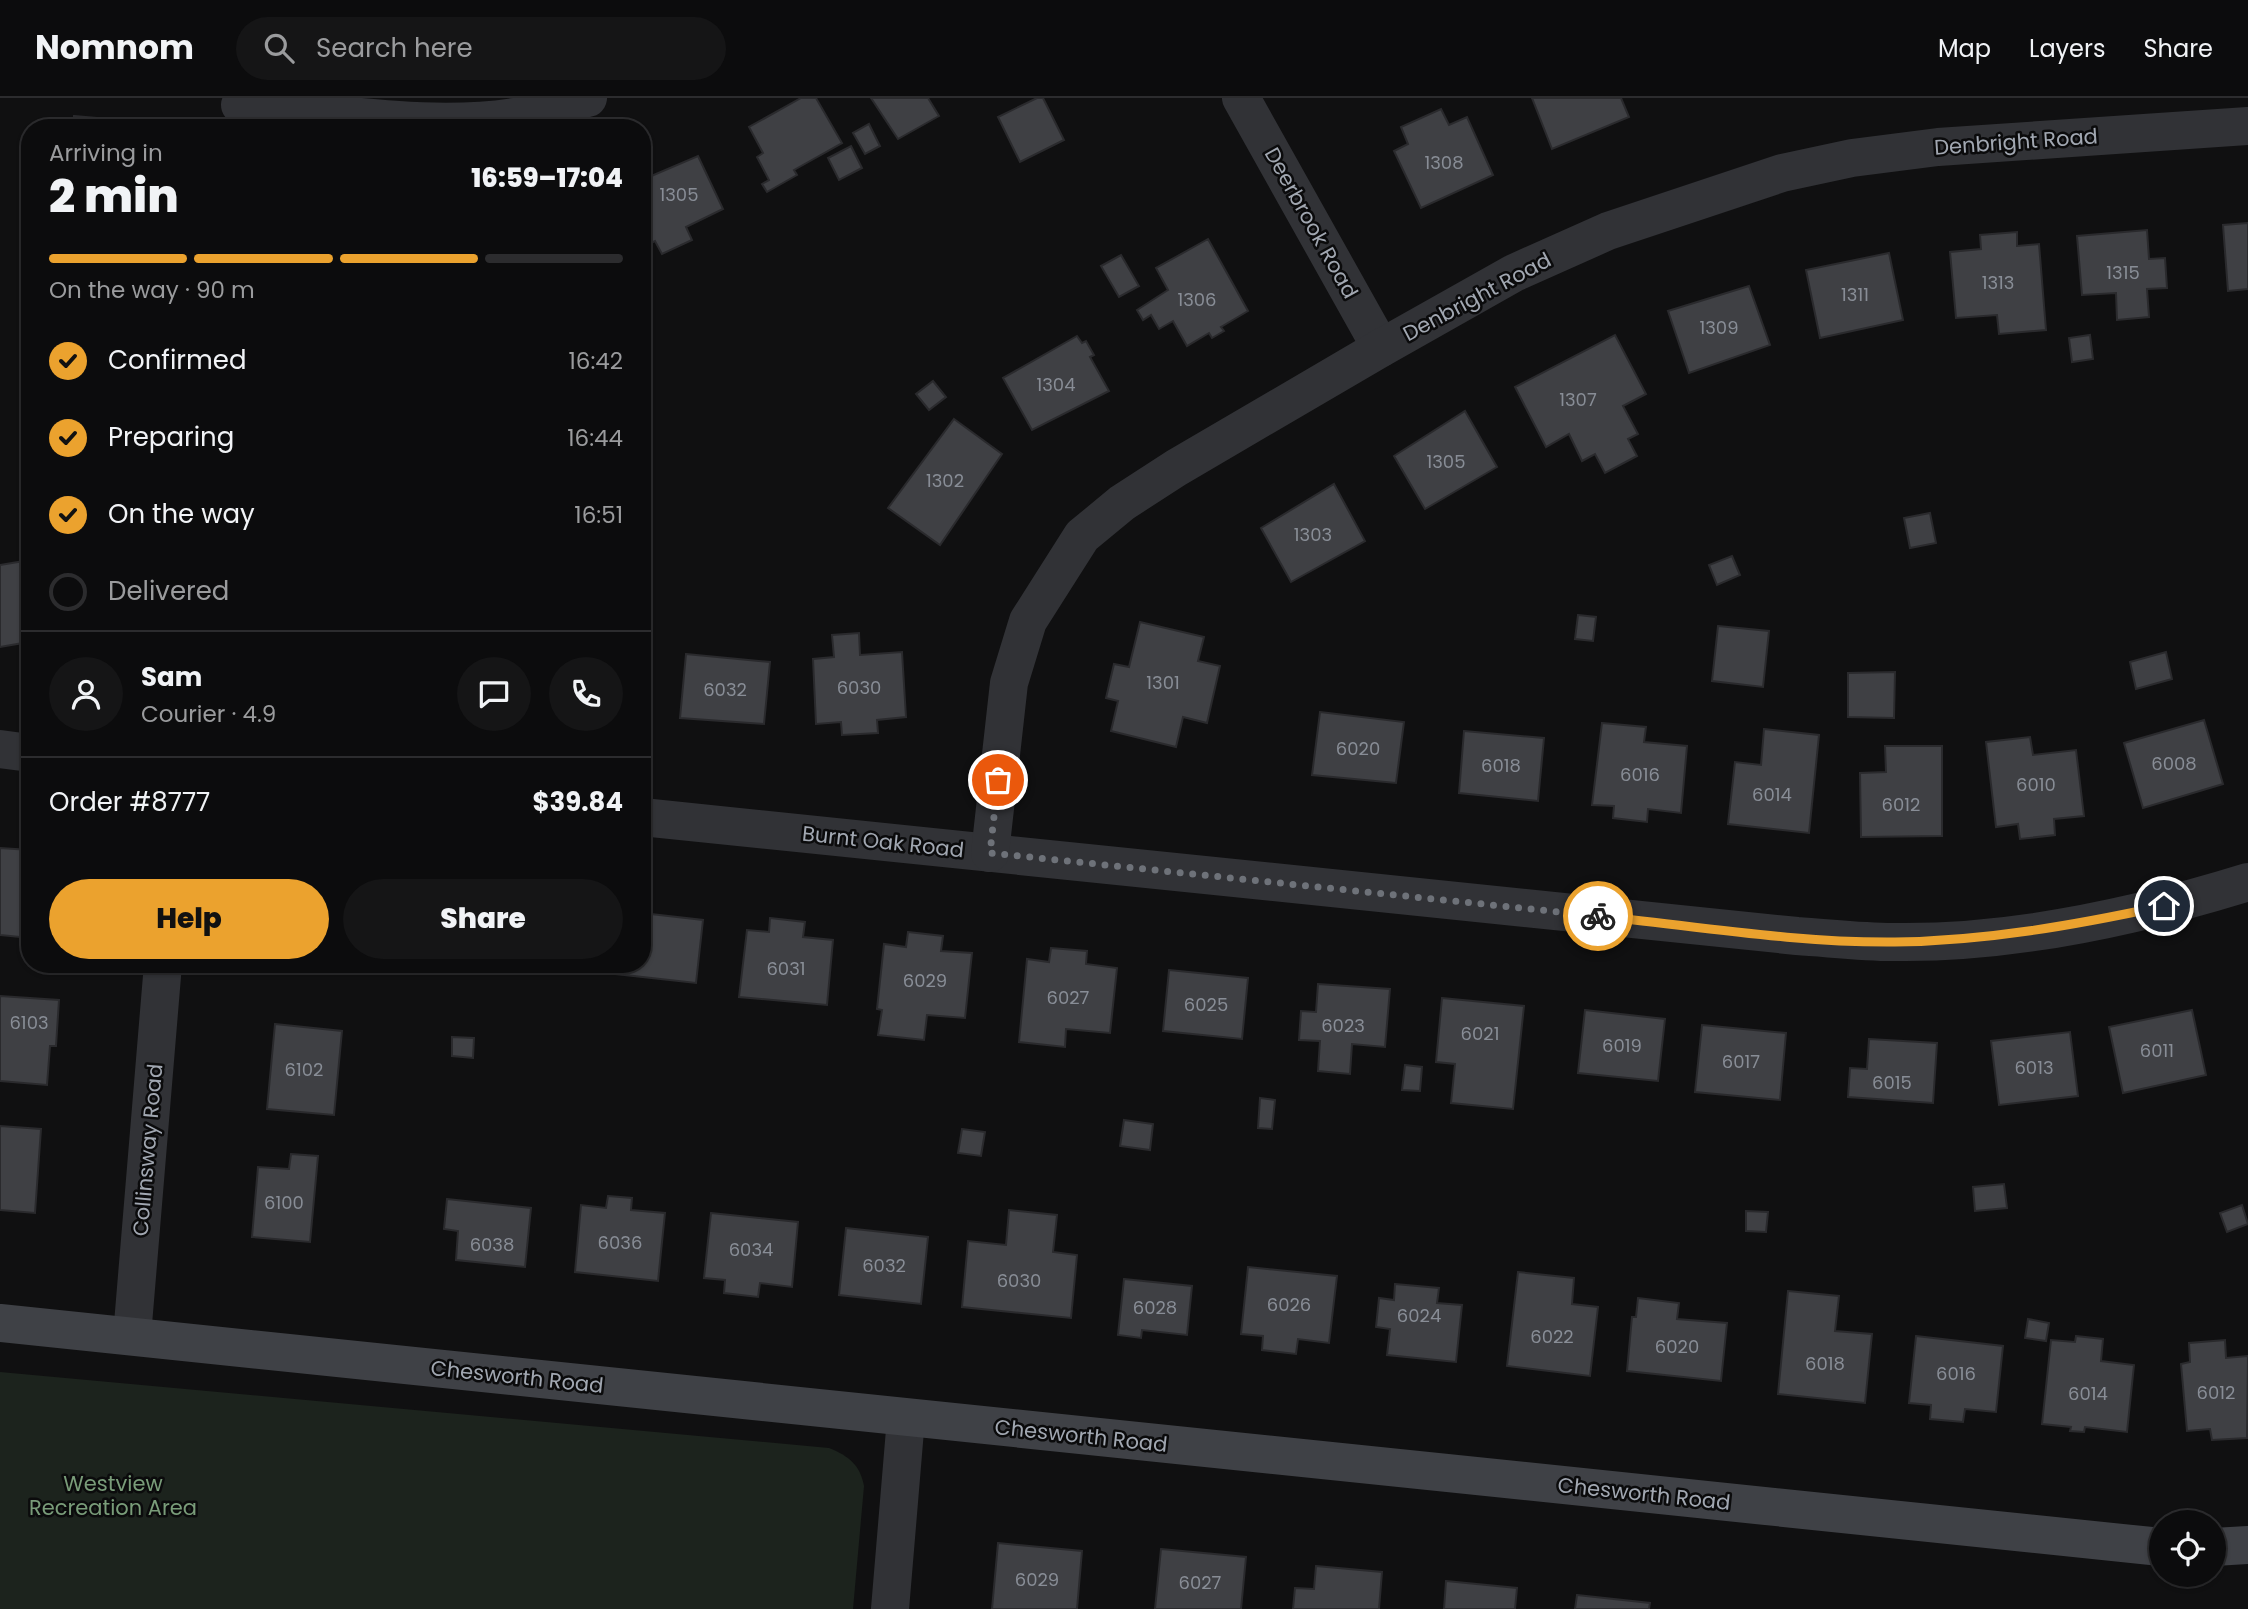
<!DOCTYPE html>
<meta charset="utf-8">
<style>
:root{--surface:#0c0c0d;--page:#151516;--text:#f1f3f6;--muted:#9a9b9d;--line:#2c2c2e;--accent:#eba22e}
body{margin:0;font-family:Poppins,sans-serif;background:var(--page);color:var(--text);height:100vh;display:flex;flex-direction:column;font-size:26px;white-space:nowrap}
*{box-sizing:border-box;margin:0}
p{font-size:23px;color:var(--muted)}
.icon{flex:none;width:38px;height:38px;fill:none;stroke:currentColor;stroke-width:2;stroke-linecap:round;stroke-linejoin:round}
.map{position:relative;flex:1;overflow:hidden}
.details{position:absolute;left:21px;top:21px;width:630px;height:854px;display:flex;flex-direction:column;background:var(--surface);border-radius:28px;box-shadow:0 2px 5px #0004,0 0 0 2px var(--line)}
.details>*{flex:none}
.controls{position:absolute;left:2149px;top:1412px;display:grid;gap:14px}
.controls a{display:grid;place-items:center;width:77px;height:77px;border-radius:50%;background:var(--surface);box-shadow:0 2px 5px #0004,0 0 0 2px var(--line);font-size:35px}
.pin{position:absolute;display:grid;place-items:center;width:60px;height:60px;color:#fff;margin:-30px;border:4px solid #fff;border-radius:50%;box-shadow:0 2px 7px #0007}
.courier{position:absolute;display:grid;place-items:center;width:70px;height:70px;margin:-35px;border:5px solid #eba22e;border-radius:50%;background:#fff;color:#222;box-shadow:0 2px 9px #0007}
.headline em{font-style:normal;font-weight:800}
.headline div{display:flex;flex-direction:column-reverse}
.headline{display:flex;align-items:center;justify-content:space-between;height:119px;padding:0 28px}
h1{font-size:46px;font-weight:800;line-height:52px}
.bar{display:grid;grid-template-columns:repeat(4,1fr);gap:10px 7px;align-content:center;height:84px;padding:0 28px}
.bar i{height:9px;border-radius:5px;background:var(--line)}
.bar .on{background:var(--accent)}
.bar p{grid-column:span 4}
.line{display:flex;align-items:center;gap:18px;padding:0 28px;border-top:2px solid var(--line)}
.line div{flex:1}
.round{display:grid;place-items:center;flex:none;width:74px;height:74px;border-radius:37px;background:var(--page)}
ol{padding:0 28px;list-style:none}
li{display:flex;align-items:center;gap:21px;height:77px}
li p{margin-inline-start:auto}
li .icon{padding:7px;border-radius:50%;background:var(--accent);color:#111;stroke-width:4}
li:last-child{color:var(--muted)}
li i{width:38px;height:38px;border:4px solid var(--line);border-radius:50%}
.primary-button{display:flex;gap:14px;margin-top:auto;padding:14px 28px}
.primary-button a{flex:1;height:80px;border-radius:42px;background:var(--accent);color:#111;font-size:28px;font-weight:800;line-height:80px;text-align:center}
.primary-button a+a{background:var(--page);color:var(--text)}
header{display:flex;align-items:center;gap:42px;box-sizing:border-box;height:98px;padding:0 35px;background:var(--surface);border-bottom:2px solid var(--line)}
header strong{font-size:33px}
nav{display:flex;gap:38px;margin-inline-start:auto;font-size:24px}
.search{width:490px;height:63px;background:var(--page);display:flex;align-items:center;gap:18px;box-sizing:border-box;padding:0 24px;border-radius:38px;color:var(--muted);font-size:26px}
.map>svg:first-child{display:block}
</style>
<header>
<strong>Nomnom</strong>
<div class="search"><svg class="icon" aria-label="search" viewBox="0 0 24 24"><circle cx="10" cy="10" r="6"/><path d="M15 15l6 6"/></svg>Search here</div>
<nav><a>Map</a><a>Layers</a><a>Share</a></nav>
</header>
<div class="map">
<svg width="2248" height="1511" viewBox="0 0 2248 1511">
<rect width="100%" height="100%" fill="#101011"/>
<path fill="#1c231d" d="M0 1274 829 1350C849 1358 860 1367 864 1388L853 1511H0Z"/>
<g fill="#3f4044" stroke="#2a2a2d" stroke-width="2">
<polygon points="801,0 816,0 842,45 794,72 797,77 767,94 762,86 769,82 757,59 763,55 749,29"/>
<polygon points="871,0 928,0 939,18 898,41"/>
<polygon points="1037,0 1043,0 1064,42 1020,64 998,19"/>
<polygon points="1532,0 1621,0 1629,19 1552,51"/>
<polygon points="1441,11 1449,27 1467,19 1493,77 1421,110 1394,53 1408,46 1401,29"/>
<polygon points="74,18 131,23 131,30 73,30"/>
<polygon points="869,26 880,48 865,56 853,35"/>
<polygon points="851,48 862,70 839,82 828,60"/>
<polygon points="698,58 723,111 686,129 692,142 662,156 655,143 647,147 642,138 642,82"/>
<polygon points="2248,125 2248,191 2228,193 2223,127"/>
<polygon points="2147,132 2149,161 2165,160 2167,190 2147,191 2149,219 2117,222 2116,195 2082,197 2077,138"/>
<polygon points="2017,134 2017,148 2039,146 2046,232 1999,236 1997,217 1956,220 1950,154 1981,151 1980,137"/>
<polygon points="1208,141 1248,213 1221,229 1224,233 1212,240 1209,235 1187,248 1173,223 1159,231 1151,217 1143,222 1137,212 1168,192 1156,170"/>
<polygon points="1889,155 1903,222 1820,240 1806,172"/>
<polygon points="1121,157 1139,188 1119,199 1101,168"/>
<polygon points="1749,188 1770,247 1689,275 1668,213"/>
<polygon points="1615,237 1646,296 1623,308 1638,336 1628,341 1637,358 1605,375 1595,356 1582,363 1569,336 1546,349 1515,289"/>
<polygon points="2090,237 2093,261 2072,264 2069,240"/>
<polygon points="1077,238 1082,245 1086,243 1094,257 1090,259 1109,293 1032,332 1003,280"/>
<polygon points="933,283 946,299 929,312 916,296"/>
<polygon points="1465,313 1497,369 1425,411 1394,358"/>
<polygon points="954,321 1002,356 940,447 888,410"/>
<polygon points="1334,386 1365,443 1291,484 1261,430"/>
<polygon points="1930,415 1936,445 1910,450 1904,420"/>
<polygon points="1732,458 1740,477 1717,487 1709,467"/>
<polygon points="30,462 30,558 25,559 23,545 0,549 0,467"/>
<polygon points="1578,517 1596,519 1593,543 1575,541"/>
<polygon points="1140,524 1204,539 1198,563 1220,568 1207,625 1183,619 1176,649 1111,633 1118,603 1106,600 1114,566 1129,569"/>
<polygon points="1718,528 1769,533 1763,589 1712,583"/>
<polygon points="859,535 860,557 902,554 906,619 877,622 878,635 842,637 841,624 816,626 813,561 834,559 832,537"/>
<polygon points="2166,554 2172,581 2136,591 2130,564"/>
<polygon points="686,556 770,564 764,626 680,620"/>
<polygon points="1895,574 1894,620 1848,619 1848,575"/>
<polygon points="1320,614 1404,624 1396,685 1312,677"/>
<polygon points="2204,622 2223,686 2143,710 2124,645"/>
<polygon points="1602,625 1646,629 1644,644 1687,648 1681,715 1648,711 1647,724 1613,720 1614,708 1592,707"/>
<polygon points="1764,631 1819,637 1809,735 1728,726 1735,664 1761,667"/>
<polygon points="1464,633 1544,640 1538,703 1459,695"/>
<polygon points="2030,639 2033,657 2076,652 2084,718 2054,721 2055,737 2020,741 2018,726 1996,729 1986,644"/>
<polygon points="1885,648 1942,648 1942,738 1861,739 1860,675 1886,674"/>
<polygon points="0,750 30,752 30,840 0,837"/>
<polygon points="642,815 703,822 696,885 616,876 617,866 642,866"/>
<polygon points="770,820 805,824 803,839 833,842 827,907 739,899 747,832 769,834"/>
<polygon points="908,834 943,838 941,853 972,855 965,920 927,917 924,942 878,937 882,912 877,911 884,846 906,849"/>
<polygon points="1051,850 1087,853 1086,866 1117,870 1110,935 1066,931 1065,949 1019,944 1027,861 1049,864"/>
<polygon points="290,866 348,866 348,873"/>
<polygon points="1169,872 1248,880 1242,941 1163,933"/>
<polygon points="1318,886 1390,891 1385,949 1352,946 1350,976 1318,973 1320,943 1299,942 1301,913 1316,914"/>
<polygon points="0,898 59,902 56,948 50,948 47,987 0,983"/>
<polygon points="1442,900 1524,908 1513,1011 1451,1005 1455,966 1436,964"/>
<polygon points="1585,912 1665,921 1658,983 1578,975"/>
<polygon points="2192,912 2206,977 2123,995 2109,929"/>
<polygon points="275,926 342,933 334,1017 267,1011"/>
<polygon points="1702,927 1786,935 1780,1002 1695,994"/>
<polygon points="2070,934 2078,998 1999,1007 1991,943"/>
<polygon points="452,939 474,940 473,960 452,958"/>
<polygon points="1869,941 1937,945 1933,1005 1848,999 1850,970 1867,971"/>
<polygon points="1405,967 1422,969 1420,993 1402,992"/>
<polygon points="1260,1000 1275,1002 1272,1031 1258,1030"/>
<polygon points="1124,1022 1153,1026 1150,1052 1120,1048"/>
<polygon points="0,1028 41,1031 35,1115 0,1112"/>
<polygon points="962,1031 985,1034 981,1058 958,1055"/>
<polygon points="291,1056 318,1058 310,1144 252,1139 258,1069 289,1071"/>
<polygon points="2004,1086 2007,1110 1975,1113 1973,1089"/>
<polygon points="608,1098 632,1100 631,1112 665,1115 658,1183 575,1174 581,1107 606,1110"/>
<polygon points="447,1101 531,1110 525,1169 456,1162 458,1133 444,1131"/>
<polygon points="2242,1107 2248,1126 2227,1134 2220,1115"/>
<polygon points="1009,1112 1057,1117 1053,1154 1077,1157 1071,1220 962,1209 968,1143 1006,1147"/>
<polygon points="1746,1113 1768,1114 1766,1134 1746,1133"/>
<polygon points="711,1115 798,1124 792,1189 760,1185 758,1199 724,1195 725,1182 704,1180"/>
<polygon points="846,1130 928,1139 921,1206 839,1197"/>
<polygon points="1248,1169 1337,1178 1329,1245 1298,1241 1296,1256 1262,1252 1263,1238 1241,1236"/>
<polygon points="1518,1174 1574,1180 1572,1206 1598,1209 1590,1278 1507,1268"/>
<polygon points="1124,1181 1192,1188 1187,1237 1142,1232 1141,1240 1118,1237"/>
<polygon points="1395,1186 1439,1190 1437,1205 1462,1207 1456,1264 1387,1257 1390,1231 1376,1229 1379,1200 1394,1202"/>
<polygon points="1788,1193 1839,1198 1835,1233 1872,1236 1865,1305 1778,1296"/>
<polygon points="1638,1200 1679,1205 1677,1221 1727,1225 1721,1283 1627,1273 1632,1219 1636,1219"/>
<polygon points="2028,1221 2049,1225 2046,1243 2025,1240"/>
<polygon points="1916,1238 2003,1248 1996,1314 1965,1311 1963,1324 1930,1321 1931,1307 1909,1305"/>
<polygon points="2076,1238 2103,1241 2101,1263 2134,1267 2127,1334 2085,1329 2084,1334 2070,1333 2071,1329 2042,1326 2051,1242 2075,1244"/>
<polygon points="2225,1242 2226,1260 2248,1258 2247,1340 2212,1342 2210,1331 2187,1333 2181,1266 2190,1264 2189,1245"/>
<polygon points="998,1445 1082,1453 1077,1511 992,1511"/>
<polygon points="1161,1451 1246,1459 1241,1511 1155,1511"/>
<polygon points="1316,1468 1382,1474 1379,1511 1293,1511 1295,1490 1314,1491"/>
<polygon points="1446,1483 1517,1490 1515,1511 1444,1511"/>
<polygon points="1577,1497 1650,1505 1649,1511 1575,1511"/>
</g>
<g fill="none" stroke-linecap="round" stroke-linejoin="round">
<g stroke="#313236" stroke-width="38">
<polyline points="1241,0 1381,250"/>
<path d="M240 7C332 14 440 35 531 16 550 13 569 5 588 0"/>
<polyline points="0,651 30,655"/>
<path d="M642 719 1797 838C1829 840 1861 844 1893 844 2011 846 2135 819 2248 784"/>
<polyline points="990,755 1009,585 1028,523 1082,438 1122,405 1176,370 1381,250 1514,175 1608,133 1782,75 1852,60 1938,49 2248,28"/>
<polyline points="132,1238 163,866"/>
<polyline points="890,1511 906,1320"/>
</g>
<g stroke="#3f4146" stroke-width="38">
<polyline points="0,1225 2161,1449"/>
<polyline points="2214,1449 2248,1447"/>
</g>
</g>
<g fill="none" stroke-linecap="round" stroke-linejoin="round">
<polyline stroke="#6e7279" stroke-width="7" stroke-dasharray="0 12.6" points="998,682 990,755 1598,818"/>
<path stroke="#eba22e" stroke-width="9" d="M1598 818C1696 828 1796 845 1895 844 1986 843 2075 827 2164 808"/>
</g>
<g text-anchor="middle" stroke-width="5" stroke-linejoin="round" paint-order="stroke">
<g font-size="18" fill="#888d96">
<text x="1444" y="71">1308</text>
<text x="679" y="103">1305</text>
<text x="2123" y="181">1315</text>
<text x="1998" y="191">1313</text>
<text x="1855" y="203">1311</text>
<text x="1197" y="208">1306</text>
<text x="1719" y="236">1309</text>
<text x="1056" y="293">1304</text>
<text x="1578" y="308">1307</text>
<text x="1446" y="370">1305</text>
<text x="945" y="389">1302</text>
<text x="1313" y="443">1303</text>
<text x="1163" y="591">1301</text>
<text x="859" y="596">6030</text>
<text x="725" y="598">6032</text>
<text x="1358" y="657">6020</text>
<text x="2174" y="672">6008</text>
<text x="1501" y="674">6018</text>
<text x="1640" y="683">6016</text>
<text x="2036" y="693">6010</text>
<text x="1772" y="703">6014</text>
<text x="1901" y="713">6012</text>
<text x="786" y="877">6031</text>
<text x="925" y="889">6029</text>
<text x="1068" y="906">6027</text>
<text x="1206" y="913">6025</text>
<text x="29" y="931">6103</text>
<text x="1343" y="934">6023</text>
<text x="1480" y="942">6021</text>
<text x="1622" y="954">6019</text>
<text x="2157" y="959">6011</text>
<text x="1741" y="970">6017</text>
<text x="2034" y="976">6013</text>
<text x="304" y="978">6102</text>
<text x="1892" y="991">6015</text>
<text x="284" y="1111">6100</text>
<text x="620" y="1151">6036</text>
<text x="492" y="1153">6038</text>
<text x="751" y="1158">6034</text>
<text x="884" y="1174">6032</text>
<text x="1019" y="1189">6030</text>
<text x="1289" y="1213">6026</text>
<text x="1155" y="1216">6028</text>
<text x="1419" y="1224">6024</text>
<text x="1552" y="1245">6022</text>
<text x="1677" y="1255">6020</text>
<text x="1825" y="1272">6018</text>
<text x="1956" y="1282">6016</text>
<text x="2216" y="1301">6012</text>
<text x="2088" y="1302">6014</text>
<text x="1037" y="1488">6029</text>
<text x="1200" y="1491">6027</text>
</g>
<g font-size="21" fill="#a1a7b1" stroke="#0b0b0c">
<text transform="translate(2016 44) rotate(-4)" y="7">Denbright Road</text>
<text transform="translate(1311 125) rotate(61)" y="7">Deerbrook Road</text>
<text transform="translate(1477 199) rotate(-28)" y="7">Denbright Road</text>
<text transform="translate(883 744) rotate(6)" y="7">Burnt Oak Road</text>
<text transform="translate(148 1052) rotate(-85)" y="7">Collinsway Road</text>
<text transform="translate(517 1279) rotate(6)" y="7">Chesworth Road</text>
<text transform="translate(1081 1338) rotate(6)" y="7">Chesworth Road</text>
<text transform="translate(1644 1396) rotate(6)" y="7">Chesworth Road</text>
</g>
<g font-size="21" fill="#799c79" stroke="#0b0b0c">
<text x="113" y="1393">Westview<tspan x="113" dy="24">Recreation Area</tspan></text>
</g>
</g>
</svg>
<div class="controls">
<a><svg class="icon" aria-label="locate" viewBox="0 0 24 24"><circle cx="12" cy="12" r="6"/><path d="M12 2v4M12 18v4M2 12h4M18 12h4"/></svg></a>
</div>
<div class="pin" style="left:998px;top:682px;background:#ea580c"><svg class="icon" aria-label="bag" viewBox="0 0 24 24"><path d="M5 8h14l-1 12H6zM9 8a3 3 0 0 1 6 0"/></svg></div>
<div class="pin" style="left:2164px;top:808px;background:#1f2937"><svg class="icon" aria-label="home" viewBox="0 0 24 24"><path d="M3 11l9-7 9 7M6 9v11h12V9"/></svg></div>
<div class="courier" style="left:1598px;top:818px"><svg class="icon" aria-label="bike" viewBox="0 0 24 24"><circle cx="6" cy="16" r="4"/><circle cx="18" cy="16" r="4"/><path d="M6 16l4-8h5l3 8M10 8l3 8H6M13 5h3"/></svg></div>
<section class="details">
<div class="headline"><div><h1>2 min</h1><p>Arriving in</p></div><em>16:59–17:04</em></div>
<div class="bar"><i class="on"></i><i class="on"></i><i class="on"></i><i></i><p>On the way · 90 m</p></div>
<ol>
<li><svg class="icon" aria-label="check" viewBox="0 0 24 24"><path d="M5 12l5 5 9-10"/></svg>Confirmed<p>16:42</p></li>
<li><svg class="icon" aria-label="check" viewBox="0 0 24 24"><path d="M5 12l5 5 9-10"/></svg>Preparing<p>16:44</p></li>
<li><svg class="icon" aria-label="check" viewBox="0 0 24 24"><path d="M5 12l5 5 9-10"/></svg>On the way<p>16:51</p></li>
<li><i></i>Delivered</li>
</ol>
<div class="line" style="height:126px"><a class="round"><svg class="icon" aria-label="person" viewBox="0 0 24 24"><circle cx="12" cy="8" r="4"/><path d="M4 21q1-7 8-7t8 7"/></svg></a><div><b>Sam</b><p>Courier · 4.9</p></div><a class="round"><svg class="icon" aria-label="chat" viewBox="0 0 24 24"><path d="M4 5h16v11H9l-5 4z"/></svg></a><a class="round"><svg class="icon" aria-label="phone" viewBox="0 0 24 24"><path d="M5 4h4l2 5-3 2q2 4 5 5l2-3 5 2v4C11 20 4 13 5 4z"/></svg></a></div>
<div class="line" style="height:91px"><div>Order #8777</div><b>$39.84</b></div>
<div class="primary-button"><a>Help</a><a>Share</a></div>
</section>
</div>
